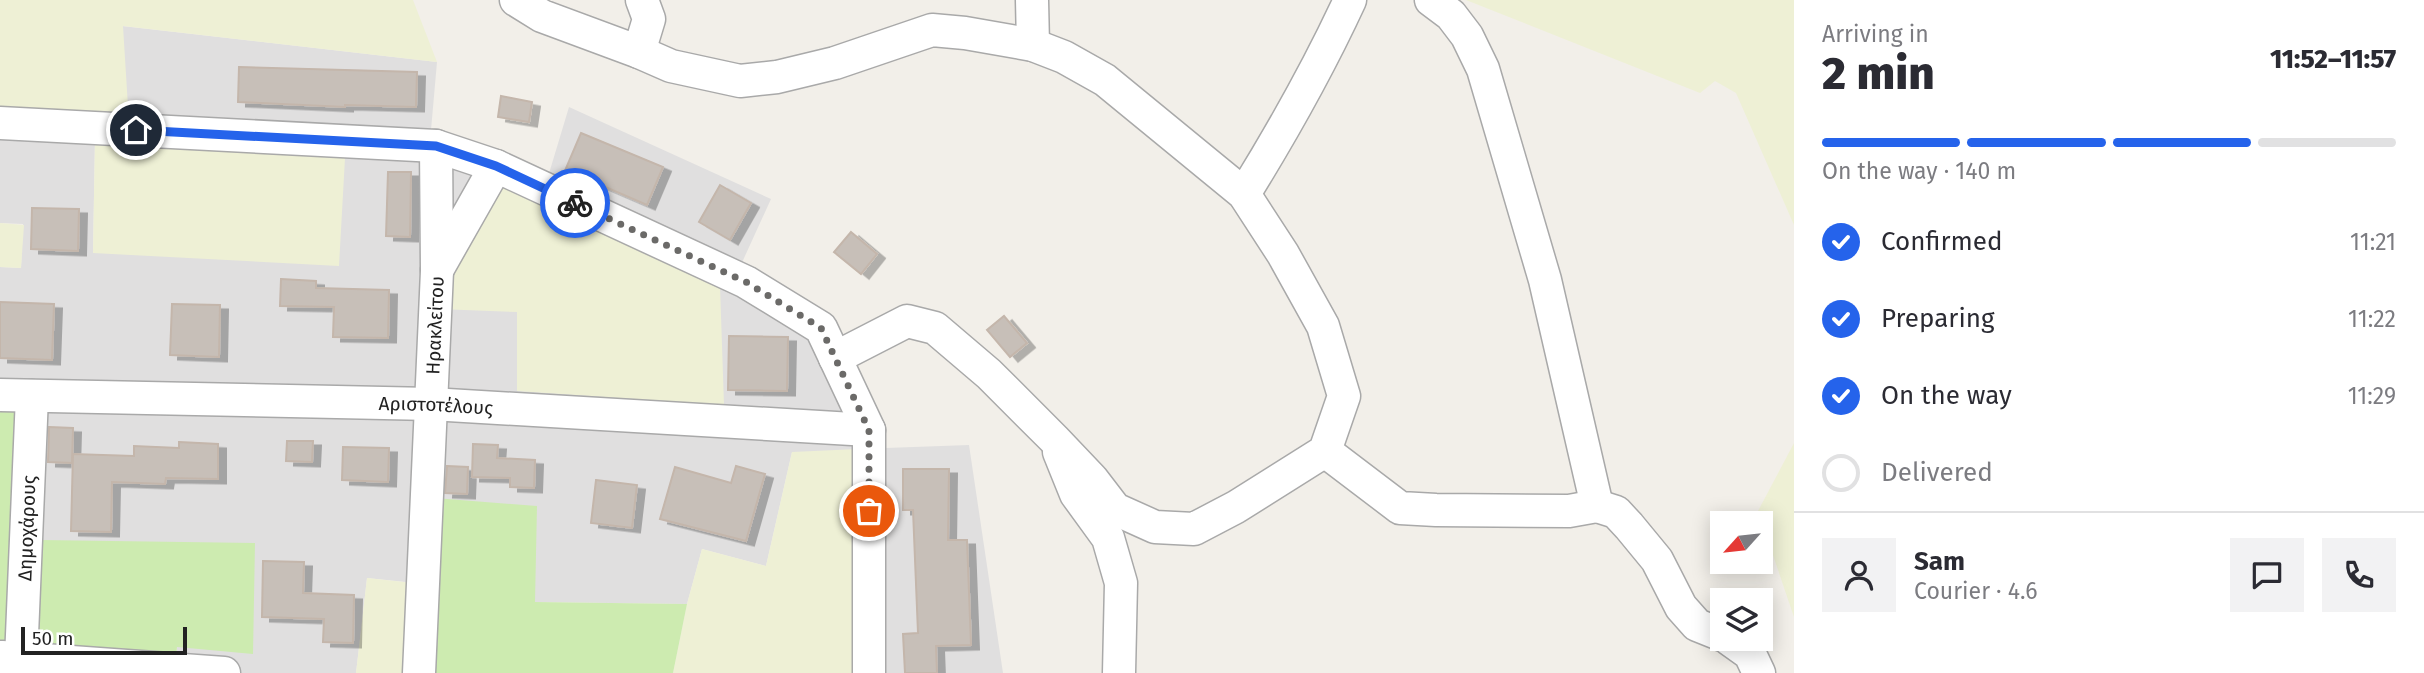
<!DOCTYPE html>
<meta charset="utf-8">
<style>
:root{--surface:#fff;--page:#f2f2f3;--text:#2b2b33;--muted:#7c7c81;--line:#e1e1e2;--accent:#2563eb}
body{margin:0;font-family:"Fira Sans",sans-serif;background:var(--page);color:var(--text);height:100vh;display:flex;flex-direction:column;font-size:26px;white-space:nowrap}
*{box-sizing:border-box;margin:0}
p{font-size:23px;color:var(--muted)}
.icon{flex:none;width:38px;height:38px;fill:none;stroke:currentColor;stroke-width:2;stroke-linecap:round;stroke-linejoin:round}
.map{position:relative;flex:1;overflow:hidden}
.drawer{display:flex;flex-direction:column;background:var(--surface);width:630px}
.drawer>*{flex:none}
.needle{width:46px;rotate:243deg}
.controls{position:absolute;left:1710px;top:511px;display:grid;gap:14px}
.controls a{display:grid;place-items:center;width:63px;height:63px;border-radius:0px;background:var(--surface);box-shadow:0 4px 18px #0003;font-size:35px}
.scale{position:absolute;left:21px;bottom:18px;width:166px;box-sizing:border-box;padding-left:7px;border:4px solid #222;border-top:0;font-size:19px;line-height:24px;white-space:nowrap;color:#222;-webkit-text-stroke:5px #fff;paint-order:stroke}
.pin{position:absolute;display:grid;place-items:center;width:60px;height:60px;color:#fff;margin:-30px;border:4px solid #fff;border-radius:50%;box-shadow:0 2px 7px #0007}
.courier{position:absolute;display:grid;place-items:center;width:70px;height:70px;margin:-35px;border:5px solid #2563eb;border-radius:50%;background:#fff;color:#222;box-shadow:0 2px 9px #0007}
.head em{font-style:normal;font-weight:800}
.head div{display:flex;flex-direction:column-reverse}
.head{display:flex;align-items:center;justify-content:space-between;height:119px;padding:0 28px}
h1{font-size:46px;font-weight:800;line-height:52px}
.bar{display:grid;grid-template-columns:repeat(4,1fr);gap:10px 7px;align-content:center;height:84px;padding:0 28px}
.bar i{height:9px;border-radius:5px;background:var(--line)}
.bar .selected{background:var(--accent)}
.bar p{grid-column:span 4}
.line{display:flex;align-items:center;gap:18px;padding:0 28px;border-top:2px solid var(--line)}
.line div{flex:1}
.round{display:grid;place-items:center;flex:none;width:74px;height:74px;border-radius:0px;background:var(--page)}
ol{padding:0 28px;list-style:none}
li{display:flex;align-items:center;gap:21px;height:77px}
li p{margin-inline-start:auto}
li .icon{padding:7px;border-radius:50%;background:var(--accent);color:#fff;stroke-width:4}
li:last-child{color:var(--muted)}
li i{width:38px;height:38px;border:4px solid var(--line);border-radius:50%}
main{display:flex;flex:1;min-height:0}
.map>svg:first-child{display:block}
</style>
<main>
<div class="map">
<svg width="1794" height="673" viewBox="0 0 1794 673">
<defs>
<filter id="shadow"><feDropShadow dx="8" dy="4.5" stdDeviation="0" flood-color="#0004"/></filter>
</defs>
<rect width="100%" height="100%" fill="#f2efe9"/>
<polygon fill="#e0dfdf" points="122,26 437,62 431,130 541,200 569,107 771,199 729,291 812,336 851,411 858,449 969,445 1003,673 859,673 792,452 766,566 702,549 687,604 535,602 435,585 367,578 356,673 175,673 177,647 40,540 0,384 0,267 21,268 23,224 0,223 0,134 95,138 93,252 129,139"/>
<g fill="#eef0d5">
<polygon points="0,0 413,0 437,62 123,26 130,139 345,158 339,266 93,253 95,138 0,134"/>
<polygon points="1466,0 1794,0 1794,225 1736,93 1715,81 1700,93"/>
<polygon points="502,179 720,286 724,405 517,391 517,312 438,309 439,266"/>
<polygon points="0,223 24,225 21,268 0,267"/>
<polygon points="1794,443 1794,617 1758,511"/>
<polygon points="858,449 859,673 673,673 687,604 702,549 766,566 792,452"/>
<polygon points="367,578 413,583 414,673 356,673"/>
</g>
<g fill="#cdebb0">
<polygon points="0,384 43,385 40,540 255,543 253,654 177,647 175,673 0,673"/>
<polygon points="435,498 537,506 535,602 687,604 673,673 414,673"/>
</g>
<g fill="#c7bfb8" stroke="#c4b6ab" stroke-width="2" filter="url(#shadow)">
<polygon points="239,67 417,72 416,107 345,105 345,107 238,102"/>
<polygon points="501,96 532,102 529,122 498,117"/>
<polygon points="581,133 663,167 647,205 594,182 592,185 564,173"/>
<polygon points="388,172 411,172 410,237 386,236"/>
<polygon points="720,185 751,203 730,240 699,222"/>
<polygon points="32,208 79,209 78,251 31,249"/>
<polygon points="851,232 877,254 861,274 834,252"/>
<polygon points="281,279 316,281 316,288 389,290 388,338 333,337 334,307 280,306"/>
<polygon points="0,302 54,304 52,360 0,358"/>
<polygon points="172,304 220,305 219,357 170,355"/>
<polygon points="1004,316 1027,343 1010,357 987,330"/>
<polygon points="729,336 788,337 787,391 728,390"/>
<polygon points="49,427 73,428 72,463 48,462"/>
<polygon points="287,441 313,441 312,462 286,461"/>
<polygon points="179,442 218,444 218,479 166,478 165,484 112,482 111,532 71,531 73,454 134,456 134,446 179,448"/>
<polygon points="473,444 498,445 497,458 535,460 534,488 510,487 510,478 472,477"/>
<polygon points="343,447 389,448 388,482 342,480"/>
<polygon points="447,466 468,467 467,494 445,493"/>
<polygon points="736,466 765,474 746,541 660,519 675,467 731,483"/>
<polygon points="903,469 949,469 948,540 967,540 971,645 936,646 937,673 905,673 903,634 918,633 913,510 903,510"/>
<polygon points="596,480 637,485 632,528 591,523"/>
<polygon points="263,561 304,562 303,593 354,595 353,643 323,642 324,619 262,617"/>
</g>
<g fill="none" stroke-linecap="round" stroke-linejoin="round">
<defs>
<g id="minor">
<polyline points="516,0 542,16 639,52 649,19 642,0"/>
<polyline points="1032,0 1033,45"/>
<polyline points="639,52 671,66 740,81 777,77 835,63 932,30 965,33 1033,45 1064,57 1105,80 1244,194 1283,254 1323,326 1344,396 1325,451 1236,507 1194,529 1155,527 1115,509 1092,479 1054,439 989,374 935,328 907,321 835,358"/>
<polyline points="0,123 436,146 496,166 746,282 821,328 869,430 869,673"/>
<path d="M1244 194C1283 131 1319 67 1350 0"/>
<polyline points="437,270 496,166"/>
<path id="s1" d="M0 395 431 404 869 430"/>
<polyline points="1325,451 1400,508 1436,510 1569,511 1597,506 1545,280 1483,69 1467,36 1451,15 1431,0"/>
<polyline points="1059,452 1076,494 1108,538 1121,583 1119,673"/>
<polyline points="1597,506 1616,512 1629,526 1657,560 1681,607 1697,625 1722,635"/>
<polyline points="1729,639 1750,654 1759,673"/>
<polyline points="2,657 224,673"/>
<path id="s2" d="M21 659 32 396"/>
<path id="s3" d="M419 673 437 271 436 146"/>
</g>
</defs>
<use href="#minor" stroke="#a9a9a9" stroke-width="35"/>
<use href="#minor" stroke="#fff" stroke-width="32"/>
</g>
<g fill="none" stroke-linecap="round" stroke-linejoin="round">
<polyline stroke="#6b6a68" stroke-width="7" stroke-dasharray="0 12.6" points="575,203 746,282 821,328 869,430 869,511"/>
<polyline stroke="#2563eb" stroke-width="9" points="136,130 436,146 496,166 575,203"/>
</g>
<g text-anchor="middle" stroke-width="5" stroke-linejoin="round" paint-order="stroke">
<g font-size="19" fill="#222" stroke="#fff">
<text dy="7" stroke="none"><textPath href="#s3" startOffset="348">Ηρακλείτου</textPath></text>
<text dy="7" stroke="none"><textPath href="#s1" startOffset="436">Αριστοτέλους</textPath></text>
<text dy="7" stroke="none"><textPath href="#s2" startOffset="131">Δημοχάρους</textPath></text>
</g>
</g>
</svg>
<div class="controls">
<a><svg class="needle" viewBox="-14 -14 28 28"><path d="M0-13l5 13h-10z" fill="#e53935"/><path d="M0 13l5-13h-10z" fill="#7c7c81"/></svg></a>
<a><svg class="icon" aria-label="layers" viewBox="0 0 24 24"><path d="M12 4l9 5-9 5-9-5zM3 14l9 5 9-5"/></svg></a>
</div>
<div class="scale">50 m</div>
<div class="pin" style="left:869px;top:511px;background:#ea580c"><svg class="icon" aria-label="bag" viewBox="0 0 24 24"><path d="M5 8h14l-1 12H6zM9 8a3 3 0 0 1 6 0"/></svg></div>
<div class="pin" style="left:136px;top:130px;background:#1f2937"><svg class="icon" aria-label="home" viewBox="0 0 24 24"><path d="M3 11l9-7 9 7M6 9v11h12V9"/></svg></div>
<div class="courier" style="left:575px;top:203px"><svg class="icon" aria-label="bike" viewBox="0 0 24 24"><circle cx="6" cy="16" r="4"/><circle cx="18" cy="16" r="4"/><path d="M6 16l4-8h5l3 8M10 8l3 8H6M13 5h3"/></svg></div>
</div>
<section class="drawer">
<div class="head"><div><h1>2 min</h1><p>Arriving in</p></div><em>11:52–11:57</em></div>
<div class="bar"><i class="selected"></i><i class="selected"></i><i class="selected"></i><i></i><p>On the way · 140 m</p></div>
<ol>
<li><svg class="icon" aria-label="check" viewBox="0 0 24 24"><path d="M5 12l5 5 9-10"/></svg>Confirmed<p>11:21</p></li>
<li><svg class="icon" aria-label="check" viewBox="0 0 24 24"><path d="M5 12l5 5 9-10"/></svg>Preparing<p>11:22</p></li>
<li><svg class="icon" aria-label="check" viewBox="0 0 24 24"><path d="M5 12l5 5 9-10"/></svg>On the way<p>11:29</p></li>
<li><i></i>Delivered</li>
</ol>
<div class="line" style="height:126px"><a class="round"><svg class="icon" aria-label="person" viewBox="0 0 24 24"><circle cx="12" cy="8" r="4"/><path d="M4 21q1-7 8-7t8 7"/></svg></a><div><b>Sam</b><p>Courier · 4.6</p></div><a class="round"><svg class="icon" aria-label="chat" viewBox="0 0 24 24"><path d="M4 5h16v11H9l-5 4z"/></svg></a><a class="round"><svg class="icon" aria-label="phone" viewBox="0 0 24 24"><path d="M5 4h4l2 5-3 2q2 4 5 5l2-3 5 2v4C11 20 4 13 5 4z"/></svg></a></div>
</section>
</main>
